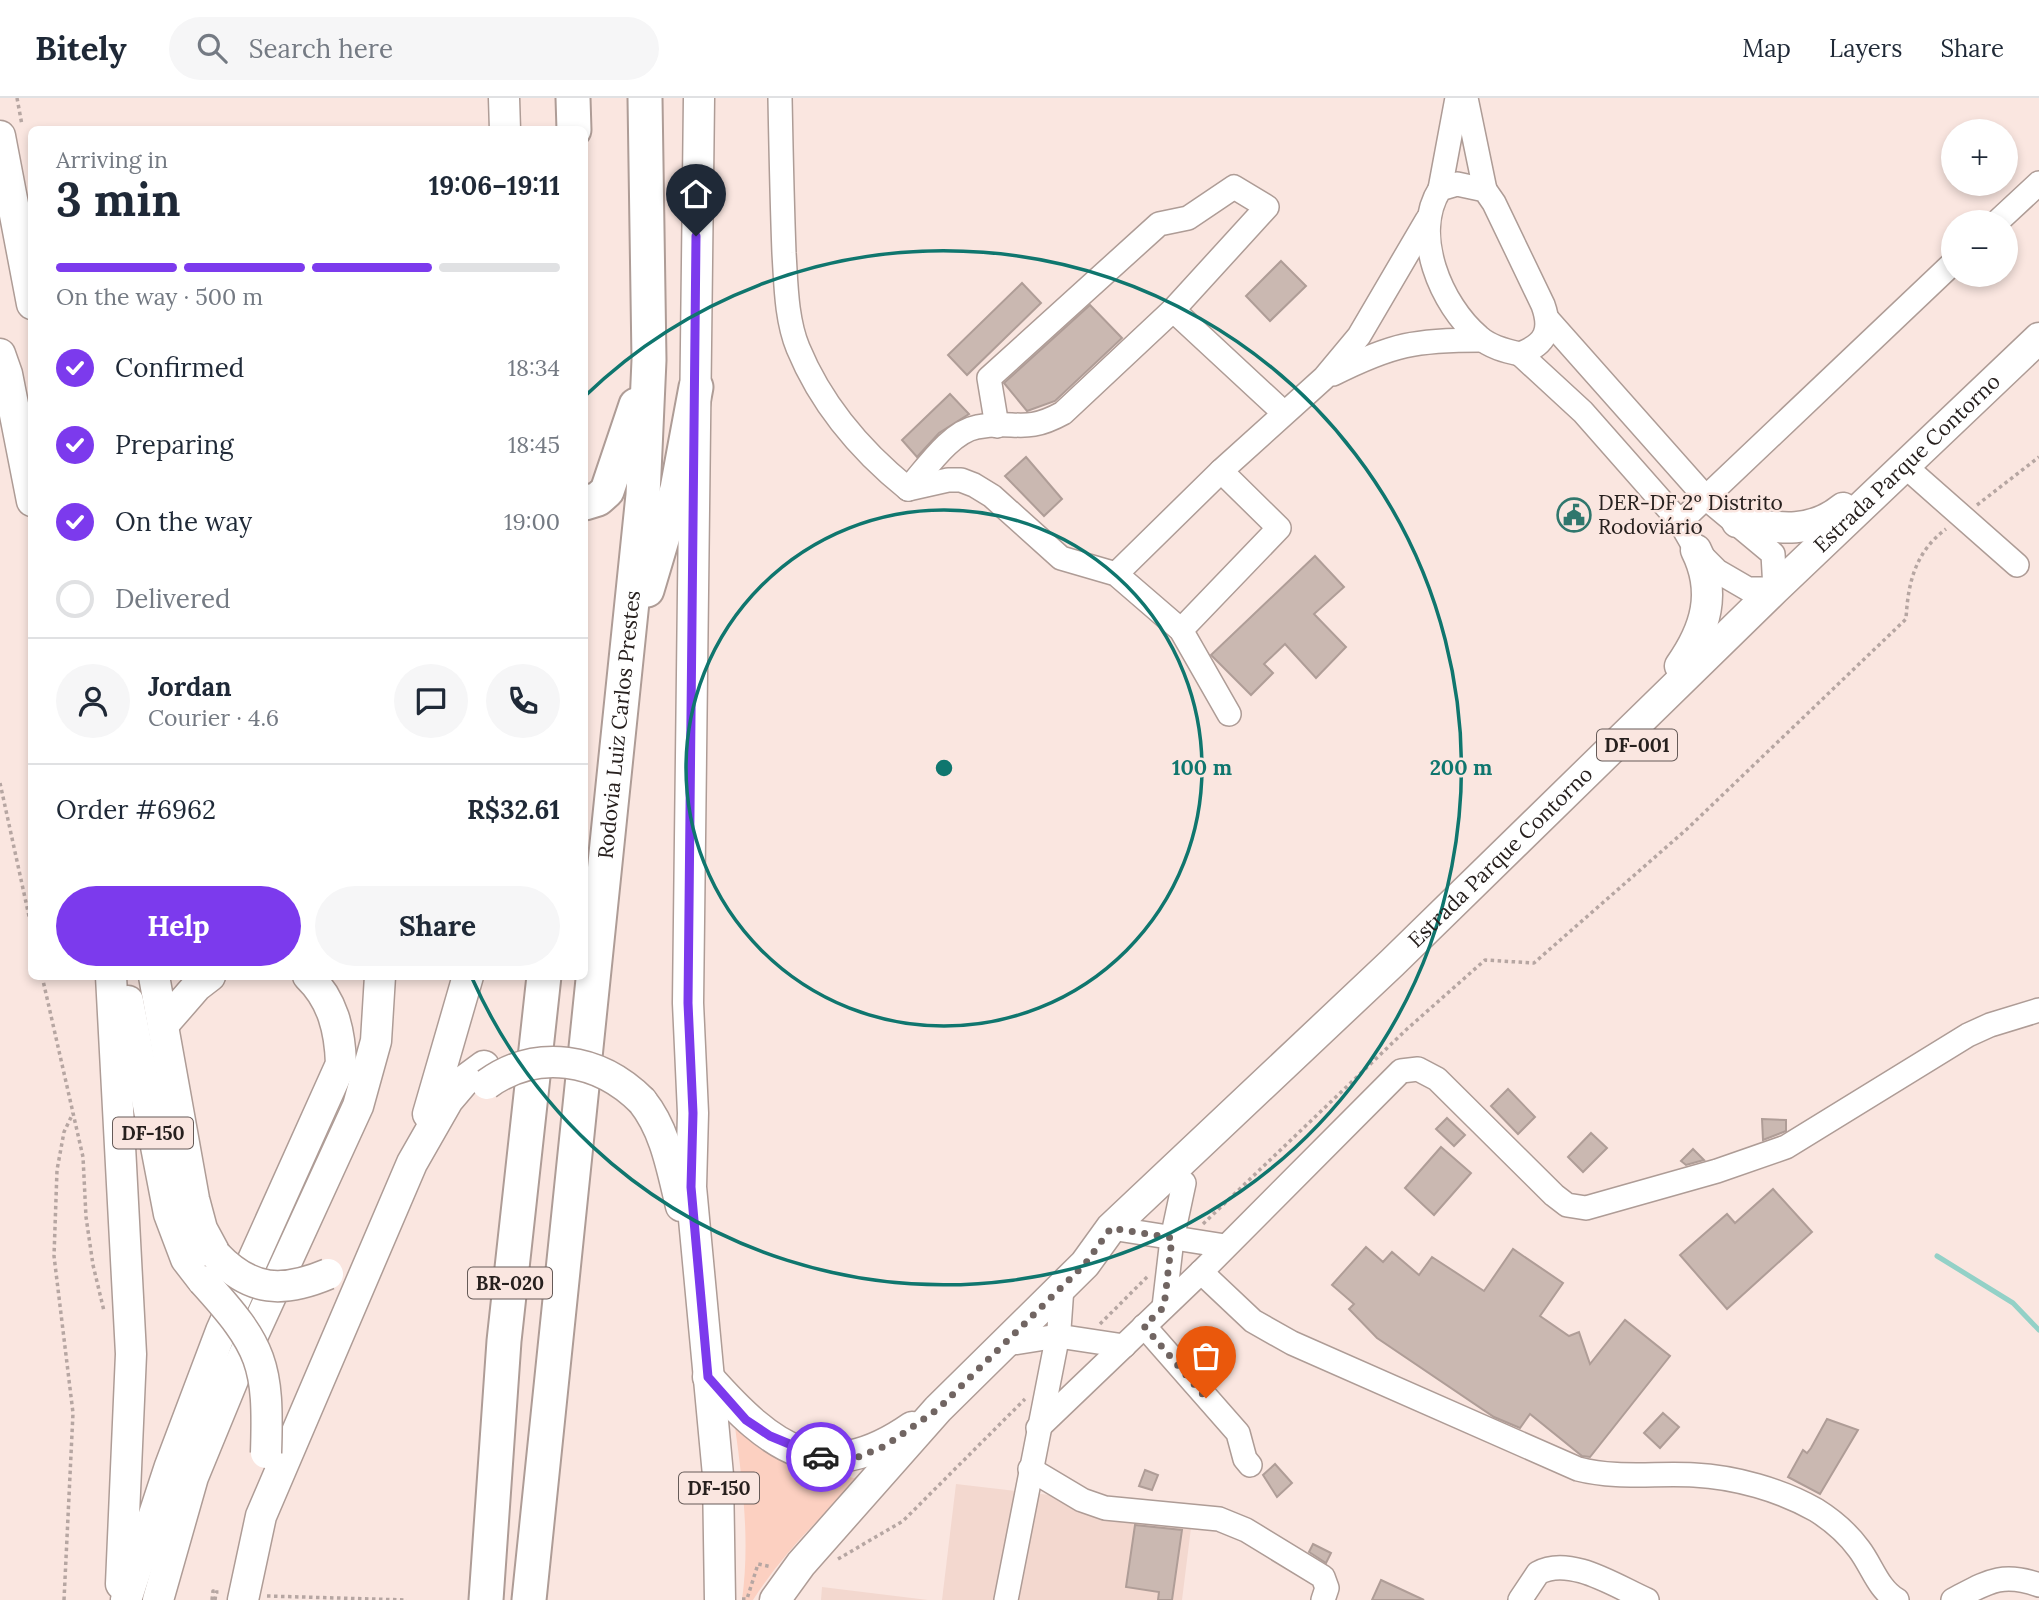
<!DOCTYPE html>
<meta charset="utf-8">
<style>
:root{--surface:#fff;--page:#f6f6f7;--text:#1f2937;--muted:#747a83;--line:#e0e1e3;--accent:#7c3aed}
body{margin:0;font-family:Lora,serif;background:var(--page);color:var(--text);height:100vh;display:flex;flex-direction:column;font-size:26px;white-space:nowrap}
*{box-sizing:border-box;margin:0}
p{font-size:23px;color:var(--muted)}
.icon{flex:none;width:38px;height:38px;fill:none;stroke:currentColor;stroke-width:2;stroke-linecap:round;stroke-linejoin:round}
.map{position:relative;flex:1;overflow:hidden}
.side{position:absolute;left:28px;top:28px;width:560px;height:854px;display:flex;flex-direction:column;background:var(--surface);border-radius:10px;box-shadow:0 4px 10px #0003}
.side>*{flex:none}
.controls{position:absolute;left:1941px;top:21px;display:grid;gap:14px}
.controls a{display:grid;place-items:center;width:77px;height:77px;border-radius:50%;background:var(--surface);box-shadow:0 4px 10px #0003;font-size:35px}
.pin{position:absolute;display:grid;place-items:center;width:60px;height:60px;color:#fff;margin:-72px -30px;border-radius:50% 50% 50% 0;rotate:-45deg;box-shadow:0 0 7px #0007}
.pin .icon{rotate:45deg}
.courier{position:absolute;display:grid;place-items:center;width:70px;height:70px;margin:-35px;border:5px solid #7c3aed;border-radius:50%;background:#fff;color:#222;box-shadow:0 2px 9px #0007}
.overview em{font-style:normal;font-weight:800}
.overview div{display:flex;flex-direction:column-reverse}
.overview{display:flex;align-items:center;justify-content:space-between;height:119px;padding:0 28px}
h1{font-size:46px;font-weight:800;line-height:52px}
.bar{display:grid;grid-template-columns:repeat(4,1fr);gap:10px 7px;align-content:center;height:84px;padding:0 28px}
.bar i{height:9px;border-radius:5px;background:var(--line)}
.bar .active{background:var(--accent)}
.bar p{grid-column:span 4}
.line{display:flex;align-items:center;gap:18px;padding:0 28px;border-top:2px solid var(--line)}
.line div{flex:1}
.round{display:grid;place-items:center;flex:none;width:74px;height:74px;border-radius:37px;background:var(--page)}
ol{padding:0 28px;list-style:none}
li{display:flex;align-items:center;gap:21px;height:77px}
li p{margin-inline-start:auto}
li .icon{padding:7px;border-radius:50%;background:var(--accent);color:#fff;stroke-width:4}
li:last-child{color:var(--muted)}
li i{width:38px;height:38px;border:4px solid var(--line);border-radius:50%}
.primary-button{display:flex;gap:14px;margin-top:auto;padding:14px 28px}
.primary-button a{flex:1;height:80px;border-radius:42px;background:var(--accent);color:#fff;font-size:28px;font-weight:800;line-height:80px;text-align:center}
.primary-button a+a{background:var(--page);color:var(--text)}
header{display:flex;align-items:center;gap:42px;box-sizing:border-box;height:98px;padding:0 35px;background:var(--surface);border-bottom:2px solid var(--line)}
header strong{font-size:33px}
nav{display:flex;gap:38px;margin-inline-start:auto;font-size:24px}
.search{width:490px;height:63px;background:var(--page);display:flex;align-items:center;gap:18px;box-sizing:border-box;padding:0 24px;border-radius:38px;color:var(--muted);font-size:26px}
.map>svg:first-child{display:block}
</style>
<header>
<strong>Bitely</strong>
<div class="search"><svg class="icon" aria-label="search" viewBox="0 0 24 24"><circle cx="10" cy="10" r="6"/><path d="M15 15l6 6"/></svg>Search here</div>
<nav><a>Map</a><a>Layers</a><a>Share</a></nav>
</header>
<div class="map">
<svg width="2039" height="1502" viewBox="0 0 2039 1502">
<rect width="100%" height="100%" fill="#fae6e0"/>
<g fill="#f3d8cf">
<polygon points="956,1386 1193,1414 1182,1502 942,1502"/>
<polygon points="822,1489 928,1502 821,1502"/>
</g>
<path fill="#fcd0c1" d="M735 1329 760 1351 796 1368 854 1380 872 1372C827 1411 785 1452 753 1502H742C750 1444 743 1387 735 1329Z"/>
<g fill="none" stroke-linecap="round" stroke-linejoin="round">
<polyline stroke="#93d1c7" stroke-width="5" points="1937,1158 2013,1205 2039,1232"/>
</g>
<g fill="#cab8b1" stroke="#af9d97" stroke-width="2">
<polygon points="1281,163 1306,188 1270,223 1246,198"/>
<polygon points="1022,185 1041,205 967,277 948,257"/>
<polygon points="1090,207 1122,240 1055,303 1027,313 1004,285"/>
<polygon points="950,296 969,316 939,335 917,359 902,342"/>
<polygon points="1026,359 1062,401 1044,418 1005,378"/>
<polygon points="1315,458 1344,489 1314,516 1346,549 1316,580 1285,546 1264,566 1273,575 1251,597 1211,557"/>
<polygon points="1508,991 1535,1019 1518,1036 1491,1008"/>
<polygon points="1447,1020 1465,1037 1454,1048 1436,1031"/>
<polygon points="1762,1021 1786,1022 1786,1033 1763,1042"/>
<polygon points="1591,1035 1607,1050 1583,1074 1568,1059"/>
<polygon points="1441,1049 1471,1075 1434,1117 1405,1090"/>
<polygon points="1693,1051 1704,1062 1686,1067 1681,1063"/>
<polygon points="1773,1091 1812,1134 1727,1211 1680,1157 1727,1116 1735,1125"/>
<polygon points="1366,1149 1383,1164 1392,1154 1419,1177 1432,1159 1484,1193 1513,1151 1563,1185 1540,1218 1569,1238 1579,1234 1590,1266 1625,1222 1670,1258 1590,1359 1582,1358 1530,1316 1520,1330 1494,1319 1377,1240 1349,1211 1354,1206 1332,1187"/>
<polygon points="1663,1315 1679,1329 1660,1350 1644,1335"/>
<polygon points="1827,1321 1858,1332 1820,1396 1788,1379 1803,1352 1807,1355 1811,1350"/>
<polygon points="1275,1366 1292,1385 1277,1399 1263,1377"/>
<polygon points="1145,1372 1158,1377 1152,1392 1139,1388"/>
<polygon points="1135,1427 1182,1432 1172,1502 1158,1502 1159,1494 1126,1489"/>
<polygon points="1313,1446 1331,1455 1326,1465 1309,1454"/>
<polygon points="1381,1482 1424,1502 1372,1502"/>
</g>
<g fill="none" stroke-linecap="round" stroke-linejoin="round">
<defs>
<g id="minor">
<path d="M780 0C781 52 782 103 784 155 786 185 786 221 798 250 821 306 861 353 908 391L948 382H961L974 387 992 398 1061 460 1116 476 1181 532 1229 616"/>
<polyline points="1466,0 1485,92"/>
<path d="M1457 86 1485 92 1494 105 1543 207C1552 232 1546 246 1520 256 1506 253 1490 249 1479 239 1441 207 1411 136 1440 91Z"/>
<polyline points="1440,91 1457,0"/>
<polyline points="1997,124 2039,85"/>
<polyline points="1520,256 1583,314 1680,424 1696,452 1717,473 1748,491 1775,491 1773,456 1707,401 1549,223"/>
<path d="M1333 276C1393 246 1415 242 1482 242"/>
<polyline points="997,328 989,280 1159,126 1188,120 1234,89 1267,109 1173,212"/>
<polyline points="1915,377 2017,467"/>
<path d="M908 391C926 371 950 334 977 329 1015 321 1023 337 1063 315L1173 212 1284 315"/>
<polyline points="1680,424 1953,165"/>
<polyline points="1116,476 1221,373 1324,280 1359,238 1427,122"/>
<polyline points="1181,532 1279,430 1221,373"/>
<polyline points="1111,1130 1225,1148"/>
<path d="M1201 1174 1253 1223 1292 1245 1578 1371C1617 1381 1654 1375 1694 1377 1735 1379 1781 1392 1816 1412 1832 1422 1848 1436 1859 1451 1872 1468 1878 1491 1897 1502"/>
<polyline points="1164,1209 1172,1141 1184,1085"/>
<polyline points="1144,1228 1238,1335 1245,1361 1250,1367"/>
<polyline points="1000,1247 1058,1238 1124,1248"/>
<polyline points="1038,1330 1201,1174 1401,973 1418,971 1437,981 1554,1097 1567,1107 1586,1110 1717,1073 1786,1049 1968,937 1990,927 2039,912"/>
<polyline points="1030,1371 1082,1402 1105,1410 1219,1421 1246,1432 1323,1479 1327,1490 1323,1502"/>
<polyline points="1006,1502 1059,1231 1062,1189"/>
<path d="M1520 1502 1538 1475C1570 1457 1617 1489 1647 1502"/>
<path d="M1953 1502C1986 1485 2001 1473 2039 1487"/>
</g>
<g id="major">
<polyline points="504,0 505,32"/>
<polyline points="699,0 688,905 693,1015 691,1089 718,1377 720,1502"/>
<polyline points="0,38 32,206"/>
<polyline points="0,256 7,276 32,403"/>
<path d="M1737 424C1777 430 1810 437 1843 410"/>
<path d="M1680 568C1706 531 1717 494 1696 452"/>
<polyline points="111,878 131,1256 121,1486"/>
<polyline points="154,878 194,1101 202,1131 216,1157"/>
<polyline points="128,903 169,1116 186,1161 203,1183"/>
<polyline points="163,927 197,888 210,878"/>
<path d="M642 1003C666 1033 672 1072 681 1108"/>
<polyline points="428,1016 468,878"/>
<path d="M708 1279C771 1350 823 1391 912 1329"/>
<path d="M126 1502 170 1368 221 1233 341 966C340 933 333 902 308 878"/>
<polyline points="158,1502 193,1379 237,1272 358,1008 376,943 380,878"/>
<polyline points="243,1502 261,1418 412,1065 448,1002 465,982 484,968"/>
<path id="s1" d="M775 1502 801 1466 938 1311 1085 1166 1111 1130 1392 865 1775 491 2039 240"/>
</g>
<g id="highway">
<polyline points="573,0 574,32"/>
<polyline points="585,405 598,401 607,393 636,307"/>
<polyline points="647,492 677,391 696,289"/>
<polyline points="486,1502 504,1243 544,878"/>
<path id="s2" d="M529 1502 643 397 649 262 645 0"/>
</g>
</defs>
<use href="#minor" stroke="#ae9c96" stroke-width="26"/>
<use href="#major" stroke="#ae9c96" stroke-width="33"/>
<use href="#highway" stroke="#ae9c96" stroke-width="37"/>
<g stroke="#b6a6a2" stroke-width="3.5" stroke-dasharray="3.5 3.5" stroke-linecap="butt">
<polyline points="17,0 22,27"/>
<polyline points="1977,407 2039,359"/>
<polyline points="0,685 32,832"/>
<polyline points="42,878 83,1059 86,1119 93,1167 104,1213"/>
<path d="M1203 1126 1407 931 1485 862 1534 865 1687 731 1906 521C1908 485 1915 454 1946 431"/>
<polyline points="1100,1226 1149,1177"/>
<polyline points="838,1461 903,1423 1025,1301"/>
<polyline points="267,1498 407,1502"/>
<polyline points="742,1501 747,1501 758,1466 772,1469"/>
<polyline points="64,1502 73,1315 54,1158 57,1072 64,1034 73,1015"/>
<polyline points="212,1502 213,1493 216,1494"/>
<polyline points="215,1502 216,1494 221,1494"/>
</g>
<use href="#minor" stroke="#fff" stroke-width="23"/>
<use href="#major" stroke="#fff" stroke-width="30"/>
<use href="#highway" stroke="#fff" stroke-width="33"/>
<defs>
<g id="major-bridge">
<path d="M487 986C537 950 599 960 642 1003"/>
<path d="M216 1157C251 1194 283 1195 328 1176"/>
<path d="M203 1183C263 1249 269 1266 266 1355"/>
</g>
</defs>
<use href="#major-bridge" stroke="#ae9c96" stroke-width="33" stroke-linecap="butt"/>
<use href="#major-bridge" stroke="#fff" stroke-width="30"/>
</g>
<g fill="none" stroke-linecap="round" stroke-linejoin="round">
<polyline stroke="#716562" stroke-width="7" stroke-dasharray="0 12.6" points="821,1359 858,1359 885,1348 938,1311 1085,1166 1111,1130 1172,1140 1164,1209 1144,1228 1206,1300"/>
<polyline stroke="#7c3aed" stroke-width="9" points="696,138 688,905 693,1015 691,1089 708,1279 746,1322 770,1338 821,1359"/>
</g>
<g fill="none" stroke="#0f766e" stroke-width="3.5">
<circle cx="944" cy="670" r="258"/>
<path d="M585 298A517 517 0 1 1 472 880"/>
</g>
<defs>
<symbol id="civic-ring" viewBox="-11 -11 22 22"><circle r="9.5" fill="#fae6e0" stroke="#30776d" stroke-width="1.5"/><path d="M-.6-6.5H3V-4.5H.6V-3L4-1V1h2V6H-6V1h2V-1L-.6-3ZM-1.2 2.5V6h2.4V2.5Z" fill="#30776d"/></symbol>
</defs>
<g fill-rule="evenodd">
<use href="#civic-ring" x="1555" y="398" width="38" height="38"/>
</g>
<g text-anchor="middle" stroke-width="5" stroke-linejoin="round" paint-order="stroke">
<g fill="#fae6e0" stroke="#665b58" stroke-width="2">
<rect x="1597" y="631.5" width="80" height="31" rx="5"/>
<rect x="113" y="1019.5" width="80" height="31" rx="5"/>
<rect x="468" y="1169.5" width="84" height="31" rx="5"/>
<rect x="679" y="1374.5" width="80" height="31" rx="5"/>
</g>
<g font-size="19" font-weight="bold" fill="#27201e">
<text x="1637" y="654">DF-001</text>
<text x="153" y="1042">DF-150</text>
<text x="510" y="1192">BR-020</text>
<text x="719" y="1397">DF-150</text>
</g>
<g font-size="21" fill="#27201e" stroke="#fae6e0">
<text dy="7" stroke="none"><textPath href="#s1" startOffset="1606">Estrada Parque Contorno</textPath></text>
<text dy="7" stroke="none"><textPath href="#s2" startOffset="880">Rodovia Luiz Carlos Prestes</textPath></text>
<text dy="7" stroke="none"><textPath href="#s1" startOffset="1040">Estrada Parque Contorno</textPath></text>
</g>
<g font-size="21" fill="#27201e" stroke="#fae6e0" text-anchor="start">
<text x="1598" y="412">DER-DF 2º Distrito<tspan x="1598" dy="24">Rodoviário</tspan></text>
</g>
</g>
<circle cx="944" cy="670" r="10" fill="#0f766e" stroke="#fae6e0" stroke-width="3.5"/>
<g font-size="21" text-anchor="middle" font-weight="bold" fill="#0f766e" stroke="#fae6e0" stroke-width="5" stroke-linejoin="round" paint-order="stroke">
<text x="1202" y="677">100 m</text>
<text x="1461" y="677">200 m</text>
</g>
</svg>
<div class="controls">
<a>+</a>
<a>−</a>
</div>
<div class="pin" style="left:1206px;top:1300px;background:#ea580c"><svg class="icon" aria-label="bag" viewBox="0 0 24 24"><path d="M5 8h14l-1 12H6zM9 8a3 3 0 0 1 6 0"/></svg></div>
<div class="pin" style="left:696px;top:138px;background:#1f2937"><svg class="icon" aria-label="home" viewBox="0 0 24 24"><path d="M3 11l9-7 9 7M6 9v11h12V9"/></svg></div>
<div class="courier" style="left:821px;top:1359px"><svg class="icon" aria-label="car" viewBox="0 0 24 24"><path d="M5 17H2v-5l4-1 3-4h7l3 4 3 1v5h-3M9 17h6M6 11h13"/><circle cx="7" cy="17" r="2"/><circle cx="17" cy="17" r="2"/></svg></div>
<section class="side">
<div class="overview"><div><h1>3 min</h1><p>Arriving in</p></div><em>19:06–19:11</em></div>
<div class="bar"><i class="active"></i><i class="active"></i><i class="active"></i><i></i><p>On the way · 500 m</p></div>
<ol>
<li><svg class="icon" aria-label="check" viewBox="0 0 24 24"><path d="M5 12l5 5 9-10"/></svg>Confirmed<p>18:34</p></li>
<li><svg class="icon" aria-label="check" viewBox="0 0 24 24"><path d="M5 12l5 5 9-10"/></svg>Preparing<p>18:45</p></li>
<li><svg class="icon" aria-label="check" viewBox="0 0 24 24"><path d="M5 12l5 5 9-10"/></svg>On the way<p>19:00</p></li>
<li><i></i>Delivered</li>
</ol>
<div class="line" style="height:126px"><a class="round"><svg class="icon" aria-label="person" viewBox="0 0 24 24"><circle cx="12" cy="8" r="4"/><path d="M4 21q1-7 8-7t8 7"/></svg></a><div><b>Jordan</b><p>Courier · 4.6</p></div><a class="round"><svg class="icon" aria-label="chat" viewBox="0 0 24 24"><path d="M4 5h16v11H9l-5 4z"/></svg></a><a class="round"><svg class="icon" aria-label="phone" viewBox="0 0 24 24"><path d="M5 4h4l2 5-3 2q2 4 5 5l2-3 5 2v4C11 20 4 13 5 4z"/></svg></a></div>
<div class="line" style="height:91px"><div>Order #6962</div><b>R$32.61</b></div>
<div class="primary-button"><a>Help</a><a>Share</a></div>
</section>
</div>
